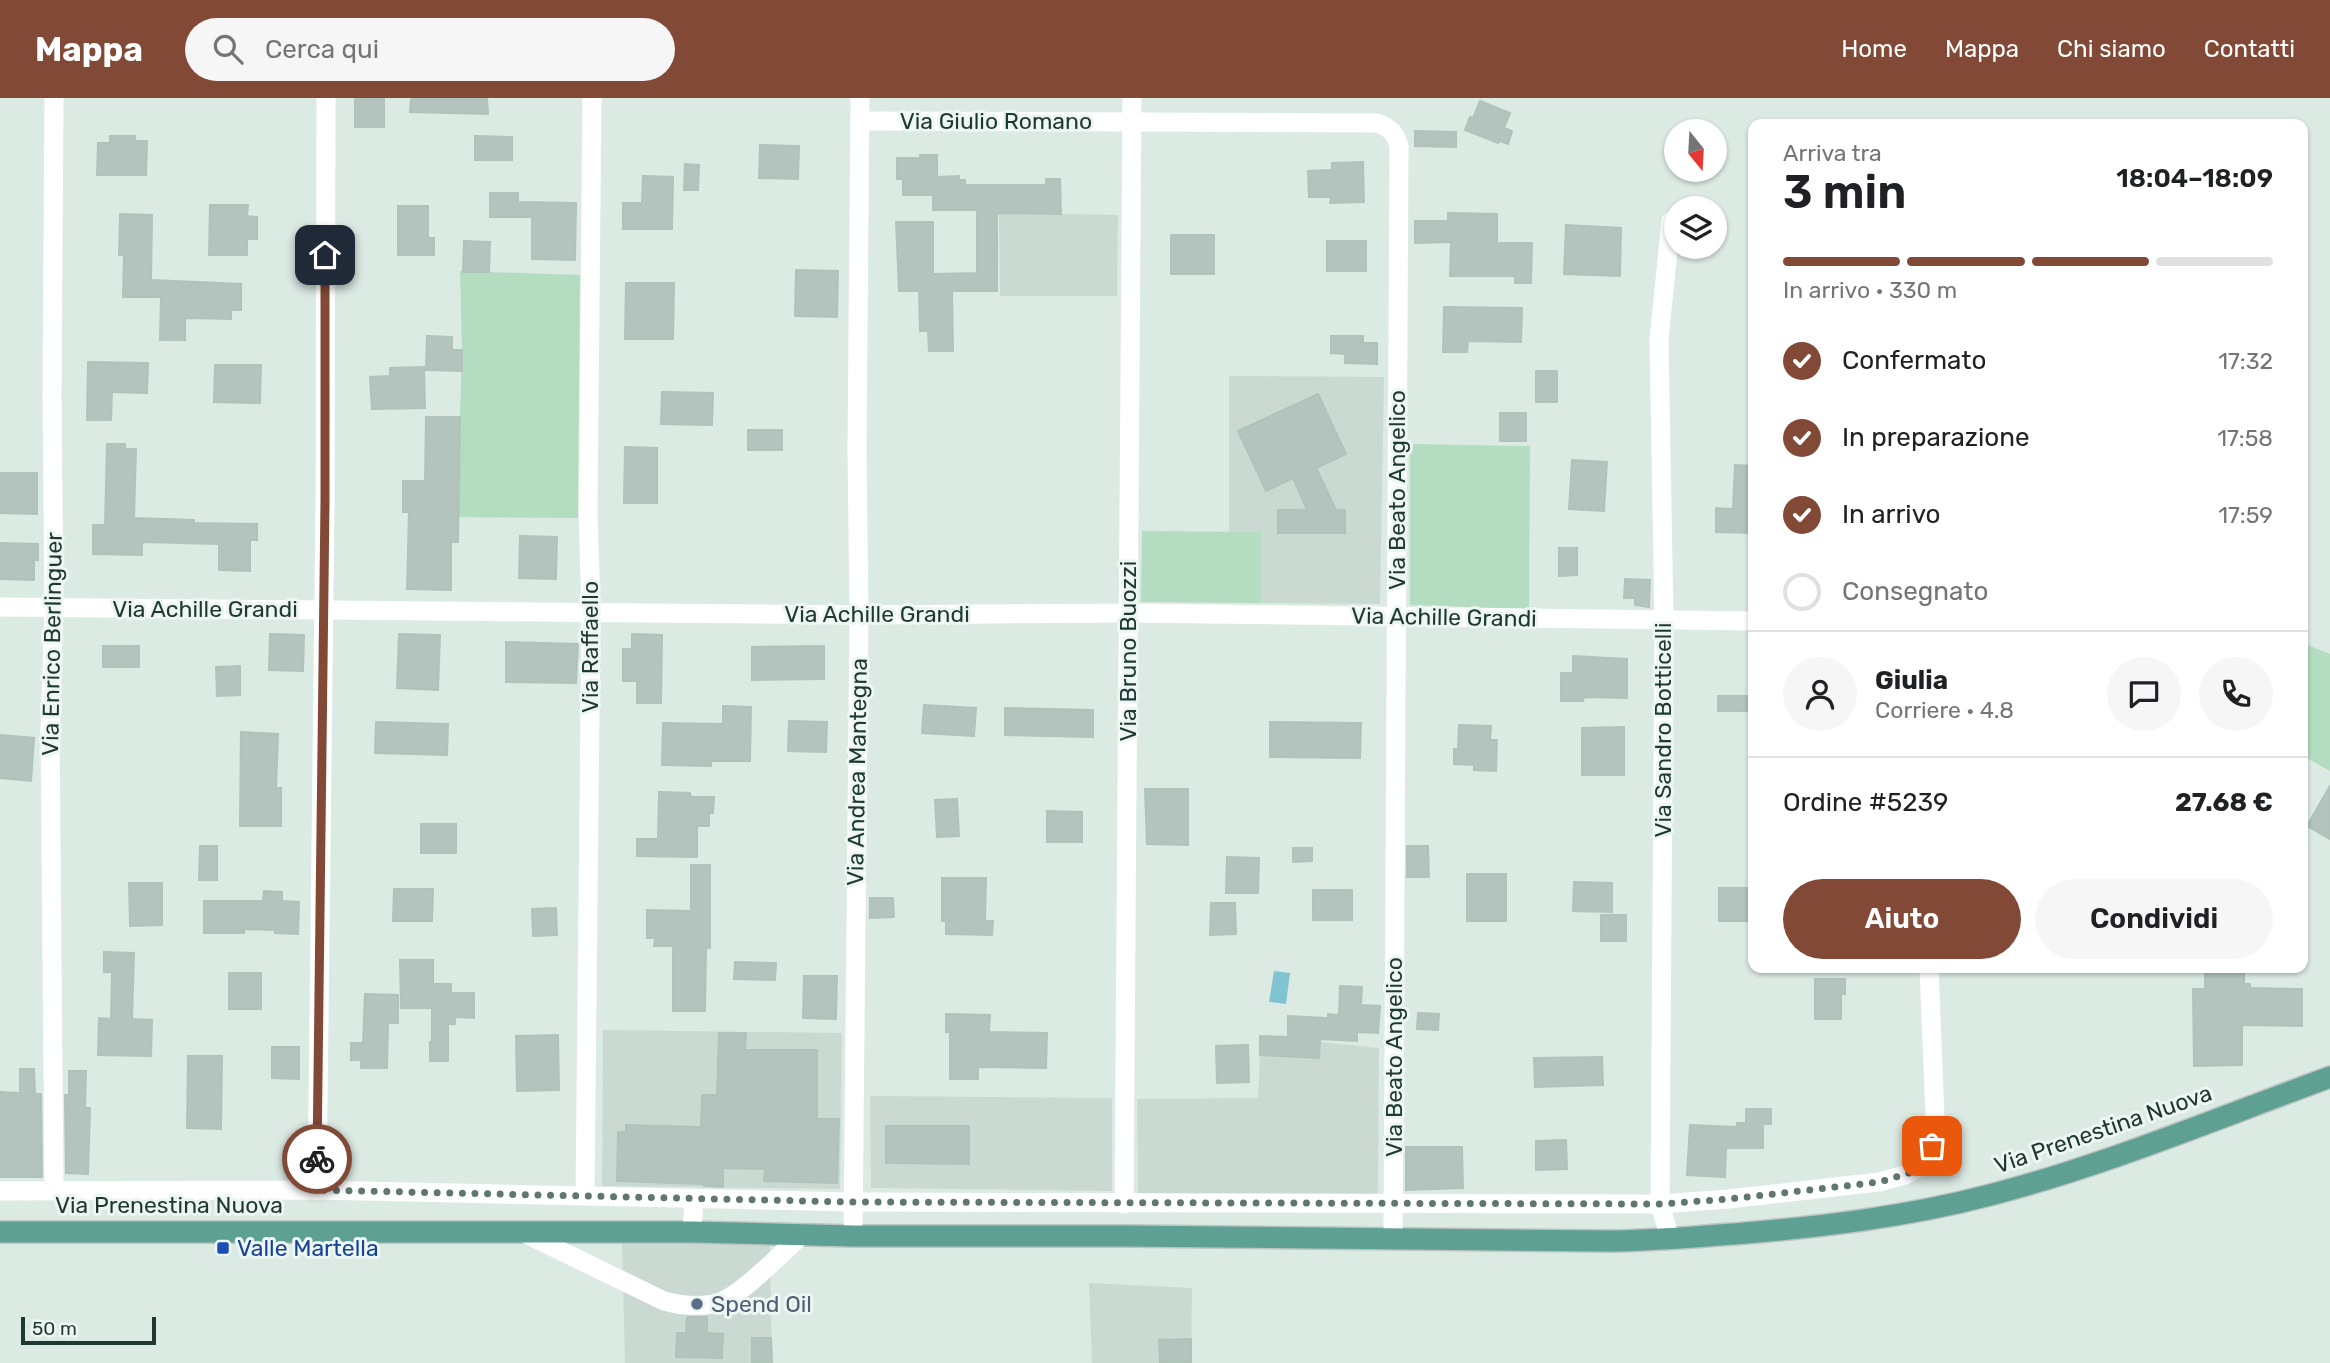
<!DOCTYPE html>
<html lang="it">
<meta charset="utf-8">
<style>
:root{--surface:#fff;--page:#f6f6f6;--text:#202124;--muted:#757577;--line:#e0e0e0;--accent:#824936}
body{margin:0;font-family:Rubik,sans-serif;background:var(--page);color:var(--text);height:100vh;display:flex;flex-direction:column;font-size:26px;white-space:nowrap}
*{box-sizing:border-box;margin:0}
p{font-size:23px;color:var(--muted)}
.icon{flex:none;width:38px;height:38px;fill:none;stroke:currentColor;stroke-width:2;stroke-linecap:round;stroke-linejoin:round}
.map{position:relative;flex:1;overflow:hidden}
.side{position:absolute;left:1748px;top:21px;width:560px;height:854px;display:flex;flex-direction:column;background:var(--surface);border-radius:14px;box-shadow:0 2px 5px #0004}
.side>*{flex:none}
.needle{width:46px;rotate:162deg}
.controls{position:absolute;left:1664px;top:21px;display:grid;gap:14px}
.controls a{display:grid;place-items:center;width:63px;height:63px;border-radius:50%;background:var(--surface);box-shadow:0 2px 5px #0004;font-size:35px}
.scale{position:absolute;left:21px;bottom:18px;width:135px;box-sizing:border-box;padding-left:7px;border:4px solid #1e3932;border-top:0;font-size:19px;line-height:24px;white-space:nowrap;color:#1e3932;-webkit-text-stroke:5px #edf6f2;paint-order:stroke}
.pin{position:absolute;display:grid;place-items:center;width:60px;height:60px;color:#fff;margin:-30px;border-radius:14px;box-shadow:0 4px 10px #0006}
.courier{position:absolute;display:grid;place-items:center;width:70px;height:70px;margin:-35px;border:5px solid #824936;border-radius:50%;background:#fff;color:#222;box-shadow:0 2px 9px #0007}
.headline em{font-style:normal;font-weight:600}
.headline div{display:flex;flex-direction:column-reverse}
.headline{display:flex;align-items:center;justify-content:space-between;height:119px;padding:0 35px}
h1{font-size:46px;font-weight:600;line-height:52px}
.bar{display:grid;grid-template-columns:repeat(4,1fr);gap:10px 7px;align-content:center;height:84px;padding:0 35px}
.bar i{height:9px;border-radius:5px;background:var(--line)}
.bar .selected{background:var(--accent)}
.bar p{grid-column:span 4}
.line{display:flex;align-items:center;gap:18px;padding:0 35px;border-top:2px solid var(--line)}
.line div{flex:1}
.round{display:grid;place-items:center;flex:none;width:74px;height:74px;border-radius:37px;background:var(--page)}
ol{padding:0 35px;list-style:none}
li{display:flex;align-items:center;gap:21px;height:77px}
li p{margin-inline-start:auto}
li .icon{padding:7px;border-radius:50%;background:var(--accent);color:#fff;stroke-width:4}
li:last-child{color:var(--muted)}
li i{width:38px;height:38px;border:4px solid var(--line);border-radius:50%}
.primary-button{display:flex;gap:14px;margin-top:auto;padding:14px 35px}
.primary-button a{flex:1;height:80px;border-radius:42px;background:var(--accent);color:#fff;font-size:28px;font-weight:600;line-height:80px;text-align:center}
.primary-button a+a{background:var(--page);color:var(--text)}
header{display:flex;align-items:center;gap:42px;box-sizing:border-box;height:98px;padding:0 35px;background:var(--accent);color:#fff}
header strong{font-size:33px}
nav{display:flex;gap:38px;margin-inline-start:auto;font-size:24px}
.search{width:490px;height:63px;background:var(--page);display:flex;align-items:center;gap:18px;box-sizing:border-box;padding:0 24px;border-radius:38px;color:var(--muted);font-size:26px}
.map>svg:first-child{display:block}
</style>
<header>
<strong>Mappa</strong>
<div class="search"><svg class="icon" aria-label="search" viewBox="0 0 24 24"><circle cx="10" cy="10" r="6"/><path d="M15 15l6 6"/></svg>Cerca qui</div>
<nav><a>Home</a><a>Mappa</a><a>Chi siamo</a><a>Contatti</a></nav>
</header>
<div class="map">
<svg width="2330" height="1265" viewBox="0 0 2330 1265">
<rect width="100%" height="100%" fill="#dceae4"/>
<g fill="#cbd9d3">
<polygon points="999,115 1118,117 1117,198 1000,198"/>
<polygon points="1229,278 1384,279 1380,506 1261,505 1261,435 1229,434"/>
<polygon points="603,932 842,935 840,1091 602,1088"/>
<polygon points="1320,944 1379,950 1378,1099 1138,1096 1137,1001 1258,1000 1260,957 1319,959"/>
<polygon points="870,998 1112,1000 1112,1093 871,1090"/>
<polygon points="622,1143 770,1144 772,1265 625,1265"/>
<polygon points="1089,1185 1192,1190 1191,1265 1092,1265"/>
</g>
<g fill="#b4dcc0">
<polygon points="460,173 580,177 578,420 457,419 462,252"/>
<polygon points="1410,346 1530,348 1529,511 1410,507"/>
<polygon points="1142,433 1261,434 1261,505 1141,504"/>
<polygon points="2303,545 2330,556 2330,673 2303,658"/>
</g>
<polygon fill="#80c4d2" points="1274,873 1290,875 1286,906 1269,904"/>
<g fill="#b2c4bd" stroke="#afc3bb" stroke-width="2">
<rect x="355" y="0" width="29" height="29"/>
<polygon points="411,0 487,0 488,16 410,14"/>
<polygon points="1480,3 1510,15 1504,30 1512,33 1508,46 1499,43 1498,45 1465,32 1470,19 1473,20"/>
<polygon points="1415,33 1456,34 1456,49 1415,48"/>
<polygon points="110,38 135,38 135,43 147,43 146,77 97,77 98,45 110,45"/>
<polygon points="475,38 512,39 512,62 475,62"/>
<polygon points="760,47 799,48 798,81 759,80"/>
<polygon points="920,57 937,57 937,79 959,78 959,82 965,82 965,87 1046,87 1046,81 1060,81 1061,116 997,115 997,193 952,193 953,253 929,253 928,233 920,233 919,193 899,193 896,124 933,124 933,176 977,175 977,112 933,112 933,97 903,97 903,81 897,81 897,60 920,60"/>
<polygon points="1363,64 1364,104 1330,105 1331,99 1309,99 1308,73 1332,72 1332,65"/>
<polygon points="685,66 699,67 698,92 684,92"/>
<polygon points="643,78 673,79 672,131 623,131 623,105 642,105"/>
<polygon points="490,95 518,95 518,104 576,105 575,162 532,161 532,119 490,119"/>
<polygon points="210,107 248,107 247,118 257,119 257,141 247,141 247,157 209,157"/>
<polygon points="398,108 428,108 428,140 434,140 434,157 398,157"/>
<polygon points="1448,115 1497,116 1497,145 1532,145 1531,185 1515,185 1515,178 1450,178 1451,144 1415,145 1415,123 1448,123"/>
<polygon points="120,116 152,117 151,182 241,186 241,212 231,212 231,221 185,220 185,242 160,242 161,199 123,199 124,157 119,157"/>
<polygon points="1566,127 1621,130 1620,178 1564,176"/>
<rect x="1171" y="137" width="43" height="39"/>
<polygon points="464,143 490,144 489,174 463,174"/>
<rect x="1327" y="143" width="39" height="30"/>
<polygon points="796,172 838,173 837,219 795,218"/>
<polygon points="626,185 674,185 673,241 625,241"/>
<polygon points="1444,209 1522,210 1521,244 1468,243 1467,254 1443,254"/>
<polygon points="427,238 452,239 452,252 462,252 462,273 426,272"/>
<polygon points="1331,238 1363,238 1363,245 1377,245 1377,266 1345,265 1345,256 1331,255"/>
<polygon points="88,264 148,265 147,295 112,294 111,322 87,322"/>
<polygon points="215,267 261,267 260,305 214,304"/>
<polygon points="424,269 425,310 372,311 370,279 390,278 390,270"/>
<rect x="1536" y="273" width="21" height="31"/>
<polygon points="662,294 713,295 712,327 661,326"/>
<polygon points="1318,296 1346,356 1316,370 1336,412 1345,412 1345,435 1278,435 1278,412 1307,412 1293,380 1266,393 1238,333"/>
<rect x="1500" y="315" width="26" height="28"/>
<polygon points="426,319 460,319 458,444 451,444 451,492 407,491 409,414 403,414 403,383 425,383"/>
<rect x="748" y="332" width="34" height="20"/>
<polygon points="107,346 125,346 125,351 136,351 134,420 194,422 194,425 257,426 257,442 250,442 250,473 219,472 219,446 142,444 142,457 93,456 93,427 105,427"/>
<polygon points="625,349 657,350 657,405 624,405"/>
<polygon points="1572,362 1607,364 1604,413 1569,411"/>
<polygon points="1735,367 1754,368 1754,435 1716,434 1716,410 1733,411"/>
<polygon points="0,375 37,375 37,416 0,415"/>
<polygon points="520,438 557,439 556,481 519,480"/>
<polygon points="0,445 38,446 38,462 34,462 34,482 0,481"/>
<polygon points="1559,450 1577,450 1577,477 1559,478"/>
<polygon points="1625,481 1650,482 1649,509 1635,507 1635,500 1624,500"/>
<polygon points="270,536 304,537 303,573 269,572"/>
<polygon points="399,536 440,537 438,592 397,590"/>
<polygon points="632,536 662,537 661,605 637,605 637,583 623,583 623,551 632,551"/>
<polygon points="506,544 578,546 576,585 506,584"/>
<rect x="103" y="548" width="36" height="21"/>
<polygon points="824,548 824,581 752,582 752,549"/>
<polygon points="1573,558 1627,561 1627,600 1584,599 1583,603 1561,603 1561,575 1573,575"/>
<polygon points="240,568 240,597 217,598 216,569"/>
<rect x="1718" y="598" width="36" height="15"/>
<polygon points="924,607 976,610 974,638 922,635"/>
<polygon points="723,608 751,609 750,663 711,663 711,668 662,667 663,625 723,626"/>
<polygon points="1005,610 1093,612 1093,639 1005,637"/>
<polygon points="789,623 827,624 826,654 788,653"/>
<polygon points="376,624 448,626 447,657 375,655"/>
<polygon points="1270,624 1361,625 1360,660 1270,659"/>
<polygon points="1459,627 1491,628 1490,642 1497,642 1496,673 1474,672 1474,667 1454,666 1454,651 1458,651"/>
<polygon points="1624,629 1624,677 1582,677 1582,630"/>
<polygon points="241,634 278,636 276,690 281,690 281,728 240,728"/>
<polygon points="1,637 34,640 31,683 0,680"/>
<polygon points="2330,688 2330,741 2307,728"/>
<polygon points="1145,691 1188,691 1188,747 1147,746"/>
<polygon points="659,694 690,695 691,699 714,699 713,715 709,715 709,728 697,728 697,759 637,758 637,741 658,741"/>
<polygon points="957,701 959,738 937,739 935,702"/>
<polygon points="1047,713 1082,714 1082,744 1047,744"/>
<rect x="421" y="726" width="35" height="29"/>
<polygon points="200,748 217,748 217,782 199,782"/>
<polygon points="1407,748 1428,748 1429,779 1407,779"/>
<polygon points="1293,750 1312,750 1312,763 1293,764"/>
<polygon points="1227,759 1259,760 1258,795 1226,795"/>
<polygon points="691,767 710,767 710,850 706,850 705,913 673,913 673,848 654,848 655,840 647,840 647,812 691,813"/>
<rect x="1467" y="776" width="39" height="47"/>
<polygon points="942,780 986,780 985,823 993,823 992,837 946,836 946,824 955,823 942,823"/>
<polygon points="1574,784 1612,785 1612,814 1573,813"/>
<polygon points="129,785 162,785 162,827 130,828"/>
<rect x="1719" y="790" width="35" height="33"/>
<polygon points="394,791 433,791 432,823 393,823"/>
<rect x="1313" y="792" width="39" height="30"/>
<polygon points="264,793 282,794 282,803 299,804 298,836 275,835 275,832 244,831 244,835 204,835 204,803 263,803"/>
<polygon points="870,800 893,800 894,819 870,820"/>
<polygon points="1211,805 1235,805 1236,836 1210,837"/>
<polygon points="556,810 557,837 533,838 532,811"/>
<rect x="1601" y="817" width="25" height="26"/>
<polygon points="104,854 134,855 132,921 152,922 151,958 98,957 99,920 111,921 112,874 104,874"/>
<polygon points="400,862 433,862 433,886 451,886 451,895 474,895 474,920 455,919 455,926 448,926 448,963 430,963 430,944 432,944 432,910 401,910"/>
<polygon points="735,864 776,865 775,882 734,881"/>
<polygon points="2205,874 2244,874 2244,886 2250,886 2250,890 2302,891 2302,928 2242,927 2242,967 2194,968 2193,891 2205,891"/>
<rect x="229" y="875" width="32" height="36"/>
<polygon points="804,878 837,878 836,921 803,920"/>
<polygon points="1815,881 1845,881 1845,896 1841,896 1841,921 1815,921"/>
<polygon points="1340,888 1362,889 1361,907 1380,908 1378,935 1357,934 1357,943 1320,941 1319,960 1260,957 1260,938 1288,939 1288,918 1328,920 1328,916 1339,917"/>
<polygon points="365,896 398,897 398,925 388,925 387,970 361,970 361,962 351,962 351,945 363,945"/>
<polygon points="1418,915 1439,916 1438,932 1417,931"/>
<polygon points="946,916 990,917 989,934 1047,935 1046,970 978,969 978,981 950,981 950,934 946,934"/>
<polygon points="719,935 746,935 745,952 817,952 817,1021 839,1021 837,1085 764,1083 765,1071 723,1070 723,1089 704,1088 704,1086 617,1083 618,1034 626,1034 626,1027 701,1029 702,997 717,997"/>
<polygon points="558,937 559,992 517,993 516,938"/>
<polygon points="1248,947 1249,984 1217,985 1216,948"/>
<polygon points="272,949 299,949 299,981 272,980"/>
<polygon points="188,958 222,958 221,1031 187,1030"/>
<polygon points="1602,959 1603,987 1535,989 1534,960"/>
<polygon points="20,971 34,971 35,996 41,996 42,1079 0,1079 0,994 20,995"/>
<polygon points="69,973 86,973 85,1010 90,1010 88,1076 66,1075 65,997 69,997"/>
<polygon points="1746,1011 1771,1011 1771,1026 1763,1026 1763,1050 1726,1050 1725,1079 1687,1077 1690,1027 1737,1029 1737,1025 1746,1025"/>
<polygon points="886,1028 969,1028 969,1066 886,1065"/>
<polygon points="1566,1042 1567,1071 1536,1072 1536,1043"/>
<polygon points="1406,1049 1462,1049 1463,1090 1406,1092"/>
<polygon points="687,1219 707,1219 707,1235 723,1236 722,1260 676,1259 677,1235 686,1235"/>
<polygon points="752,1240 771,1240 772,1265 752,1265"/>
<polygon points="1191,1241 1191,1265 1160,1265 1159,1242"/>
</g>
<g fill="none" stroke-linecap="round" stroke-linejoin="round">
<defs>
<path id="major" d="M0 1134H692L853 1138H1126L1607 1143C1649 1143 1691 1139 1734 1136 1820 1129 1906 1119 1990 1097 2106 1067 2218 1020 2330 979"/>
</defs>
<use href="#major" stroke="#bcc4c2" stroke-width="24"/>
<g stroke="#fff" stroke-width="19">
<path d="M860 23 1377 25C1390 30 1396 35 1399 49L1393 1141"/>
<polyline points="0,509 859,517 1128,515 1754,523"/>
<polyline points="54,1092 50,632 54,510 52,296 54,0"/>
<polyline points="317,1092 325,404 326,0"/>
<polyline points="0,1093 317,1092 852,1104 1660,1106 1729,1101 1879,1084 1905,1077 1919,1069 1932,1048 1935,1019 1929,870"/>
<polyline points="585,1098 591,513 588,414 592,0"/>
<polyline points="1124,1106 1132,0"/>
<path d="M522 1134 664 1203C679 1207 698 1209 713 1206 737 1203 782 1154 802 1137"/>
<polyline points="692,1134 694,1101"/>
<polyline points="853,1138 859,517 857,351 860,0"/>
<polyline points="1670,1141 1660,1106 1664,522 1659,241 1671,123"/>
</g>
<use href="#major" stroke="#5ea192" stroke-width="21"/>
</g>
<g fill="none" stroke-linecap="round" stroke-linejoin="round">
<polyline stroke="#607770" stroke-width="7" stroke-dasharray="0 12.6" points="317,1061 317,1092 852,1104 1660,1106 1729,1101 1880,1084 1915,1073 1926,1061 1932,1048"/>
<polyline stroke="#824936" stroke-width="9" points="317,1061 325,404 325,157"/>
</g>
<rect fill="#1a4fb4" stroke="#edf6f2" stroke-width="2.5" x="216" y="1143" width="14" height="14" rx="3.5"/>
<circle fill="#5c6f8a" stroke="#edf6f2" stroke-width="2.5" cx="697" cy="1206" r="7"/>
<g text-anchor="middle" stroke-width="6" stroke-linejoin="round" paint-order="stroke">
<g font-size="23" fill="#1e3932" stroke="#edf6f2">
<text x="996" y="31">Via Giulio Romano</text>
<text transform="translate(1397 392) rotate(-90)" y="8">Via Beato Angelico</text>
<text x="205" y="519">Via Achille Grandi</text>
<text x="877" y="524">Via Achille Grandi</text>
<text transform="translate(1444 519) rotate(1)" y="8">Via Achille Grandi</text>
<text transform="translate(52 546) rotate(-89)" y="8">Via Enrico Berlinguer</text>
<text transform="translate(590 549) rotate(-90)" y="8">Via Raffaello</text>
<text transform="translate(1128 553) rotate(-90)" y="8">Via Bruno Buozzi</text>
<text transform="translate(1663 632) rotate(-90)" y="8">Via Sandro Botticelli</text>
<text transform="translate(857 674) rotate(-89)" y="8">Via Andrea Mantegna</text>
<text transform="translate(1394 959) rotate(-90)" y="8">Via Beato Angelico</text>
<text transform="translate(2103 1031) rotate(-19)" y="8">Via Prenestina Nuova</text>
<text x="169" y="1115">Via Prenestina Nuova</text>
</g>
<g font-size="23" fill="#164399" stroke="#edf6f2" text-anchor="start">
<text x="237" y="1158">Valle Martella</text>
</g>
<g font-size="23" fill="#4e5e75" stroke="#edf6f2" text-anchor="start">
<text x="711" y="1214">Spend Oil</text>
</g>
</g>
</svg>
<div class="controls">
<a><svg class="needle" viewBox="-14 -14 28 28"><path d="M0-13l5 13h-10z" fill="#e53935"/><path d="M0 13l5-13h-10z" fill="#757577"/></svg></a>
<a><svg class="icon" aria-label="layers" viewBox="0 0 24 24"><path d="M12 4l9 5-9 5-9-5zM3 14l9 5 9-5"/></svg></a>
</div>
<div class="scale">50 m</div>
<div class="pin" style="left:1932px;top:1048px;background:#ea580c"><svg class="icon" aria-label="bag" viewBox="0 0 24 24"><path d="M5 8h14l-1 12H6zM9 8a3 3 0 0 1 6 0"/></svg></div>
<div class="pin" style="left:325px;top:157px;background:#1f2937"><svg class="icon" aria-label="home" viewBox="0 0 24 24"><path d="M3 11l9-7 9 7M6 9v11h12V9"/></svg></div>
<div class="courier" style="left:317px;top:1061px"><svg class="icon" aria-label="bike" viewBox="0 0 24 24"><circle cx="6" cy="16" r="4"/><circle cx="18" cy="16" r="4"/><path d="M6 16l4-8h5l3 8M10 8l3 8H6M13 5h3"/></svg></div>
<section class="side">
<div class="headline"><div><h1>3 min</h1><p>Arriva tra</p></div><em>18:04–18:09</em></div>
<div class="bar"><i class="selected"></i><i class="selected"></i><i class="selected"></i><i></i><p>In arrivo · 330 m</p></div>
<ol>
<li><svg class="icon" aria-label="check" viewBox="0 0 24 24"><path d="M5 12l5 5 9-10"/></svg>Confermato<p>17:32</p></li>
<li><svg class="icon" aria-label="check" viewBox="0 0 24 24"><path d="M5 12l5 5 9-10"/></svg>In preparazione<p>17:58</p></li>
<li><svg class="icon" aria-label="check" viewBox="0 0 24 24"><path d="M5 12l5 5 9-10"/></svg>In arrivo<p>17:59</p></li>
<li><i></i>Consegnato</li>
</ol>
<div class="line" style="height:126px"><a class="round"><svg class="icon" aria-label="person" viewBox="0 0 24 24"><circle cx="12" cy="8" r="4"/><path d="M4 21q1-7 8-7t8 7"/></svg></a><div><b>Giulia</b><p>Corriere · 4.8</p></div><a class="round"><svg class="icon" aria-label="chat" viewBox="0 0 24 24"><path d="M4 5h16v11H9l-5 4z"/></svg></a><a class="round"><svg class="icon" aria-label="phone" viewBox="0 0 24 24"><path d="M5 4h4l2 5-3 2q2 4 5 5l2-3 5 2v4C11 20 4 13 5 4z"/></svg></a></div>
<div class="line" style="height:91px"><div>Ordine #5239</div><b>27.68 €</b></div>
<div class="primary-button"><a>Aiuto</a><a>Condividi</a></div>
</section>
</div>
